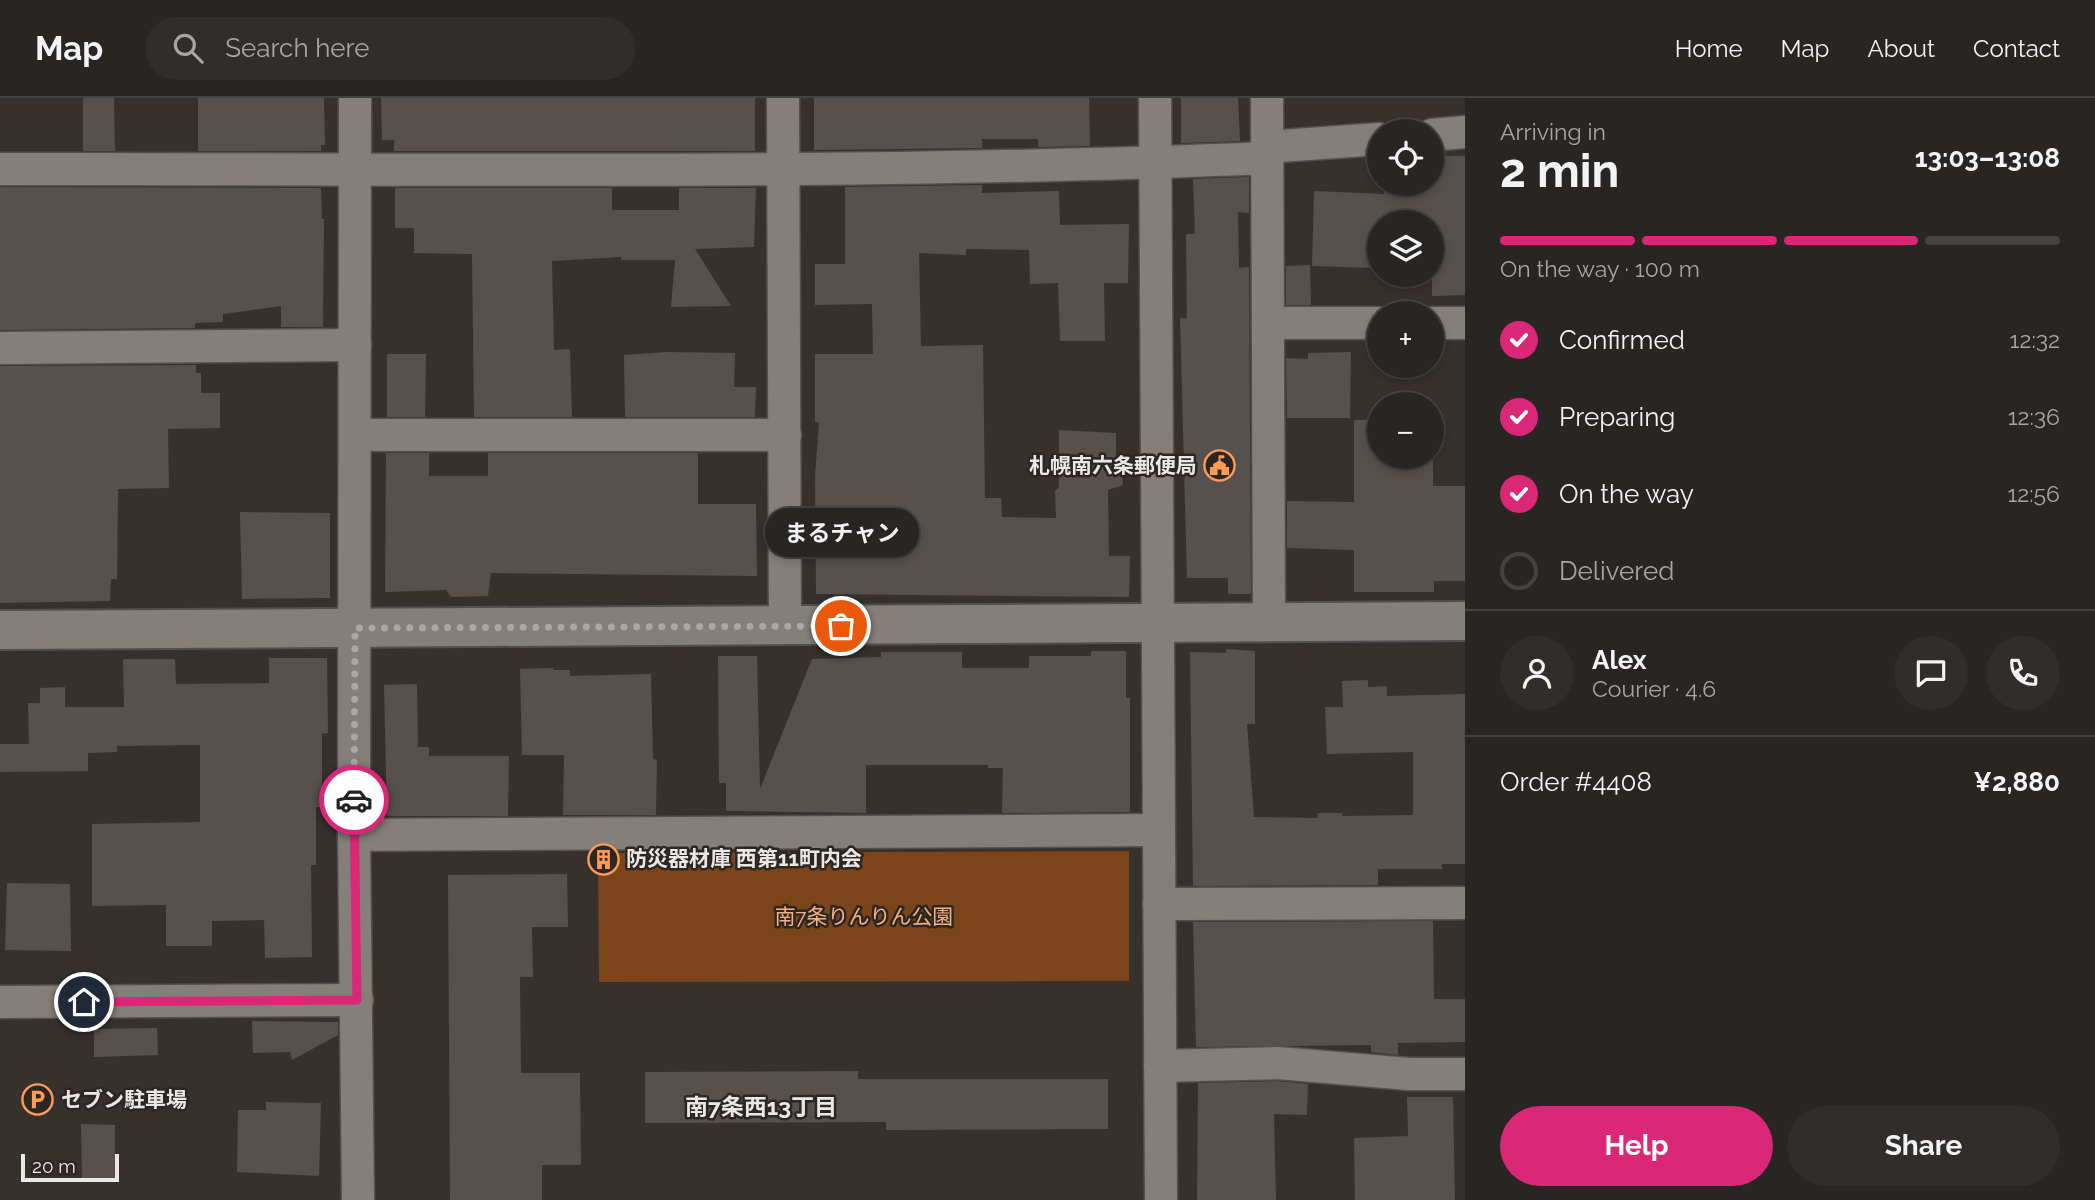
<!DOCTYPE html>
<meta charset="utf-8">
<style>
:root{--surface:#292522;--page:#312d2a;--text:#f1f3f6;--muted:#a5a5a5;--line:#454240;--accent:#db2777}
body{margin:0;font-family:Raleway,"Noto Sans JP",sans-serif;background:var(--page);color:var(--text);height:100vh;display:flex;flex-direction:column;font-size:26px;white-space:nowrap}
*{box-sizing:border-box;margin:0}
p{font-size:23px;color:var(--muted)}
.icon{flex:none;width:38px;height:38px;fill:none;stroke:currentColor;stroke-width:2;stroke-linecap:round;stroke-linejoin:round}
.map{position:relative;flex:1;overflow:hidden}
.details{display:flex;flex-direction:column;background:var(--surface);width:630px}
.details>*{flex:none}
.controls{position:absolute;left:1367px;top:21px;display:grid;gap:14px}
.controls a{display:grid;place-items:center;width:77px;height:77px;border-radius:50%;background:var(--surface);box-shadow:0 4px 10px #0003,0 0 0 2px var(--line);font-size:35px}
.scale{position:absolute;left:21px;bottom:18px;width:98px;box-sizing:border-box;padding-left:7px;border:4px solid #ebe7e5;border-top:0;font-size:19px;line-height:24px;white-space:nowrap;color:#ebe7e5;-webkit-text-stroke:5px #2d2724;paint-order:stroke}
.pin{position:absolute;display:grid;place-items:center;width:60px;height:60px;color:#fff;margin:-30px;border:4px solid #fff;border-radius:50%;box-shadow:0 2px 7px #0007}
.courier{position:absolute;display:grid;place-items:center;width:70px;height:70px;margin:-35px;border:5px solid #db2777;border-radius:50%;background:#fff;color:#222;box-shadow:0 2px 9px #0007}
.bubble{position:absolute;height:49px;border-radius:24px;background:var(--surface);box-shadow:0 4px 10px #0003,0 0 0 2px var(--line);font-size:23px;font-weight:700;line-height:49px;text-align:center}
.summary em{font-style:normal;font-weight:700}
.summary div{display:flex;flex-direction:column-reverse}
.summary{display:flex;align-items:center;justify-content:space-between;height:119px;padding:0 35px}
h1{font-size:46px;font-weight:700;line-height:52px}
.bar{display:grid;grid-template-columns:repeat(4,1fr);gap:10px 7px;align-content:center;height:84px;padding:0 35px}
.bar i{height:9px;border-radius:5px;background:var(--line)}
.bar .on{background:var(--accent)}
.bar p{grid-column:span 4}
.line{display:flex;align-items:center;gap:18px;padding:0 35px;border-top:2px solid var(--line)}
.line div{flex:1}
.round{display:grid;place-items:center;flex:none;width:74px;height:74px;border-radius:37px;background:var(--page)}
ol{padding:0 35px;list-style:none}
li{display:flex;align-items:center;gap:21px;height:77px}
li p{margin-inline-start:auto}
li .icon{padding:7px;border-radius:50%;background:var(--accent);color:#fff;stroke-width:4}
li:last-child{color:var(--muted)}
li i{width:38px;height:38px;border:4px solid var(--line);border-radius:50%}
.button{display:flex;gap:14px;margin-top:auto;padding:14px 35px}
.button a{flex:1;height:80px;border-radius:42px;background:var(--accent);color:#fff;font-size:28px;font-weight:700;line-height:80px;text-align:center}
.button a+a{background:var(--page);color:var(--text)}
header{display:flex;align-items:center;gap:42px;box-sizing:border-box;height:98px;padding:0 35px;background:var(--surface);border-bottom:2px solid var(--line)}
header strong{font-size:33px}
nav{display:flex;gap:38px;margin-inline-start:auto;font-size:24px}
.search{width:490px;height:63px;background:var(--page);display:flex;align-items:center;gap:18px;box-sizing:border-box;padding:0 24px;border-radius:38px;color:var(--muted);font-size:26px}
main{display:flex;flex:1;min-height:0}
.map>svg:first-child{display:block}
</style>
<header>
<strong>Map</strong>
<div class="search"><svg class="icon" aria-label="search" viewBox="0 0 24 24"><circle cx="10" cy="10" r="6"/><path d="M15 15l6 6"/></svg>Search here</div>
<nav><a>Home</a><a>Map</a><a>About</a><a>Contact</a></nav>
</header>
<main>
<div class="map">
<svg width="1465" height="1102" viewBox="0 0 1465 1102">
<rect width="100%" height="100%" fill="#37312e"/>
<polygon fill="#7b441b" points="1129,753 1129,883 599,884 598,755"/>
<g fill="#57514d">
<polygon points="83,0 114,0 115,53 83,53"/>
<polygon points="198,0 324,0 325,47 321,47 321,53 198,53"/>
<polygon points="381,0 755,0 755,53 394,53 394,42 382,42"/>
<polygon points="814,0 1089,0 1090,48 1038,49 1038,41 982,41 982,50 814,52"/>
<polygon points="1181,0 1238,0 1240,43 1181,45"/>
<polygon points="1432,58 1465,58 1465,197 1432,198 1432,119 1378,121 1376,170 1312,168 1314,93 1384,96 1384,86 1432,86"/>
<polygon points="1249,79 1249,115 1238,114 1239,170 1249,169 1251,496 1228,496 1228,480 1187,480 1180,220 1187,220 1186,136 1195,136 1193,81"/>
<polygon points="982,87 982,95 1059,93 1060,127 1129,126 1128,185 1104,185 1105,243 1060,243 1058,185 1030,186 1029,152 966,151 966,157 919,155 921,248 983,247 985,400 1001,400 1002,419 1056,420 1055,393 1059,389 1059,332 1116,335 1116,362 1122,362 1123,387 1108,392 1109,458 1130,458 1129,499 816,496 815,379 819,324 815,324 815,256 873,256 872,206 815,207 815,166 845,166 845,89"/>
<polygon points="0,89 321,90 322,121 324,121 323,229 281,229 281,208 223,216 223,224 195,225 195,230 0,232"/>
<polygon points="395,90 612,90 612,112 679,112 679,90 756,90 754,149 695,151 731,208 671,209 675,162 621,162 621,159 552,163 554,252 570,251 572,319 474,319 472,156 414,155 414,130 395,130"/>
<polygon points="1310,167 1311,207 1286,207 1286,168"/>
<polygon points="667,254 735,255 734,289 756,289 755,319 625,319 624,257"/>
<polygon points="1351,254 1350,320 1287,320 1286,260 1308,261 1308,255"/>
<polygon points="387,256 426,256 425,319 387,319"/>
<polygon points="196,267 196,275 201,275 201,295 220,295 220,330 168,331 169,390 118,391 117,481 111,481 110,503 0,505 0,268"/>
<polygon points="1354,322 1379,322 1379,359 1433,359 1433,388 1465,388 1465,483 1434,483 1434,494 1354,494 1354,452 1287,450 1287,403 1354,404"/>
<polygon points="386,355 429,355 429,378 488,378 488,355 698,355 698,406 756,406 757,478 491,475 488,498 451,499 446,492 385,494"/>
<polygon points="240,414 330,415 330,500 242,501"/>
<polygon points="1226,551 1255,553 1255,626 1247,626 1254,719 1317,720 1318,715 1342,715 1342,718 1413,717 1413,654 1327,656 1325,609 1343,609 1342,583 1368,582 1368,589 1387,588 1387,598 1465,596 1465,766 1442,766 1442,771 1378,771 1378,787 1193,788 1190,554 1226,555"/>
<polygon points="1091,553 1126,553 1126,600 1130,600 1130,714 1002,715 1003,670 988,670 988,667 866,667 866,715 726,713 726,685 719,685 718,558 757,558 760,691 812,561 881,559 881,554 962,554 962,570 1029,570 1029,558 1091,558"/>
<polygon points="269,560 327,560 328,635 322,636 322,709 316,709 316,767 311,767 312,859 265,860 264,822 212,823 212,848 166,848 166,807 92,808 92,726 200,724 200,647 117,648 117,654 88,655 88,673 0,674 0,646 29,646 28,605 40,605 40,590 65,589 65,609 124,609 123,561 175,561 176,586 269,585"/>
<polygon points="553,570 553,572 570,572 570,578 651,576 653,661 657,662 656,717 563,717 564,657 522,657 520,571"/>
<polygon points="417,586 418,649 429,649 429,658 509,658 508,718 387,718 384,587"/>
<polygon points="567,776 568,829 532,829 533,879 520,879 521,975 580,975 581,1067 542,1067 542,1102 450,1102 448,777"/>
<polygon points="7,785 70,786 71,853 5,852"/>
<polygon points="1433,823 1434,901 1465,901 1465,944 1398,945 1398,957 1371,954 1371,947 1196,949 1193,824"/>
<polygon points="252,923 338,924 338,937 292,962 290,954 253,955"/>
<polygon points="157,930 158,957 94,959 94,931"/>
<polygon points="858,973 858,981 1108,981 1108,1031 886,1032 886,1024 645,1025 645,974"/>
<polygon points="1277,983 1308,986 1307,1017 1274,1016 1276,1102 1197,1102 1198,985"/>
<polygon points="1407,999 1453,999 1455,1102 1355,1102 1354,1040 1408,1038"/>
<polygon points="266,1004 321,1005 319,1078 237,1074 238,1012 266,1012"/>
<polygon points="81,1026 115,1027 115,1081 82,1081"/>
</g>
<g fill="none" stroke-linecap="round" stroke-linejoin="round">
<defs>
<g id="minor">
<polyline points="355,0 354,737 358,1102"/>
<polyline points="783,0 785,528"/>
<polyline points="1155,0 1161,1102"/>
<polyline points="1267,0 1269,524"/>
<polyline points="1432,37 1465,34"/>
<polyline points="1267,49 1379,41"/>
<path d="M0 71C422 70 845 78 1267 60"/>
<polyline points="1268,225 1379,225"/>
<polyline points="1432,225 1465,225"/>
<polyline points="0,250 355,247"/>
<polyline points="356,337 785,337"/>
<polyline points="354,737 1159,732"/>
<polyline points="1159,806 1465,805"/>
<polyline points="0,904 357,902"/>
<polyline points="1160,968 1278,965 1409,976 1465,976"/>
</g>
<polyline id="tertiary" points="0,532 1465,523"/>
</defs>
<use href="#minor" stroke="#534f4c" stroke-width="35"/>
<use href="#tertiary" stroke="#534f4c" stroke-width="42"/>
<use href="#minor" stroke="#857f7a" stroke-width="32"/>
<use href="#tertiary" stroke="#857f7a" stroke-width="38"/>
</g>
<g fill="none" stroke-linecap="round" stroke-linejoin="round">
<polyline stroke="#aca7a5" stroke-width="7" stroke-dasharray="0 12.6" points="354,702 355,530 841,528"/>
<polyline stroke="#db2777" stroke-width="9" points="84,904 357,902 354,702"/>
</g>
<defs>
<symbol id="civic-ring" viewBox="-11 -11 22 22"><circle r="9.5" fill="#2d2724" stroke="#fd9c56" stroke-width="1.5"/><path d="M-.6-6.5H3V-4.5H.6V-3L4-1V1h2V6H-6V1h2V-1L-.6-3ZM-1.2 2.5V6h2.4V2.5Z" fill="#fd9c56"/></symbol>
<symbol id="building-ring" viewBox="-11 -11 22 22"><circle r="9.5" fill="#2d2724" stroke="#fd9c56" stroke-width="1.5"/><path d="M-4-6H4V6H1V3H-1V6H-4ZM-2.5-4.3h1.7v1.8h-1.7ZM.8-4.3h1.7v1.8H.8ZM-2.5-1h1.7V.8h-1.7ZM.8-1h1.7V.8H.8Z" fill="#fd9c56"/></symbol>
<symbol id="parking-ring" viewBox="-11 -11 22 22"><circle r="9.5" fill="#2d2724" stroke="#fd9c56" stroke-width="1.5"/><path d="M-3.5-5.5H1a3.5 3.5 0 0 1 0 7H-1V5.5H-3.5ZM-1-3.4V-.6H.8a1.4 1.4 0 0 0 0-2.8Z" fill="#fd9c56"/></symbol>
</defs>
<g fill-rule="evenodd">
<use href="#civic-ring" x="1202" y="350" width="35" height="35"/>
<use href="#building-ring" x="586" y="744" width="35" height="35"/>
<use href="#parking-ring" x="20" y="984" width="35" height="35"/>
</g>
<g text-anchor="middle" stroke-width="5" stroke-linejoin="round" paint-order="stroke">
<g font-size="21" font-weight="bold" fill="#ebe7e5" stroke="#2d2724" text-anchor="start">
<text x="1197" y="375" text-anchor="end">札幌南六条郵便局</text>
<text x="626" y="768">防災器材庫 西第11町内会</text>
<text x="61" y="1009">セブン駐車場</text>
</g>
<g font-size="21" fill="#f6af7f" stroke="#2d2724">
<text x="864" y="826">南7条りんりん公園</text>
</g>
<g font-size="23" font-weight="bold" fill="#ebe7e5" stroke="#2d2724">
<text x="761" y="1017">南7条西13丁目</text>
</g>
</g>
</svg>
<div class="controls">
<a><svg class="icon" aria-label="locate" viewBox="0 0 24 24"><circle cx="12" cy="12" r="6"/><path d="M12 2v4M12 18v4M2 12h4M18 12h4"/></svg></a>
<a><svg class="icon" aria-label="layers" viewBox="0 0 24 24"><path d="M12 4l9 5-9 5-9-5zM3 14l9 5 9-5"/></svg></a>
<a>+</a>
<a>−</a>
</div>
<div class="scale">20 m</div>
<div class="pin" style="left:841px;top:528px;background:#ea580c"><svg class="icon" aria-label="bag" viewBox="0 0 24 24"><path d="M5 8h14l-1 12H6zM9 8a3 3 0 0 1 6 0"/></svg></div>
<div class="pin" style="left:84px;top:904px;background:#1f2937"><svg class="icon" aria-label="home" viewBox="0 0 24 24"><path d="M3 11l9-7 9 7M6 9v11h12V9"/></svg></div>
<div class="courier" style="left:354px;top:702px"><svg class="icon" aria-label="car" viewBox="0 0 24 24"><path d="M5 17H2v-5l4-1 3-4h7l3 4 3 1v5h-3M9 17h6M6 11h13"/><circle cx="7" cy="17" r="2"/><circle cx="17" cy="17" r="2"/></svg></div>
<div class="bubble" style="left:765px;top:410px;width:154px">まるチャン</div>
</div>
<section class="details">
<div class="summary"><div><h1>2 min</h1><p>Arriving in</p></div><em>13:03–13:08</em></div>
<div class="bar"><i class="on"></i><i class="on"></i><i class="on"></i><i></i><p>On the way · 100 m</p></div>
<ol>
<li><svg class="icon" aria-label="check" viewBox="0 0 24 24"><path d="M5 12l5 5 9-10"/></svg>Confirmed<p>12:32</p></li>
<li><svg class="icon" aria-label="check" viewBox="0 0 24 24"><path d="M5 12l5 5 9-10"/></svg>Preparing<p>12:36</p></li>
<li><svg class="icon" aria-label="check" viewBox="0 0 24 24"><path d="M5 12l5 5 9-10"/></svg>On the way<p>12:56</p></li>
<li><i></i>Delivered</li>
</ol>
<div class="line" style="height:126px"><a class="round"><svg class="icon" aria-label="person" viewBox="0 0 24 24"><circle cx="12" cy="8" r="4"/><path d="M4 21q1-7 8-7t8 7"/></svg></a><div><b>Alex</b><p>Courier · 4.6</p></div><a class="round"><svg class="icon" aria-label="chat" viewBox="0 0 24 24"><path d="M4 5h16v11H9l-5 4z"/></svg></a><a class="round"><svg class="icon" aria-label="phone" viewBox="0 0 24 24"><path d="M5 4h4l2 5-3 2q2 4 5 5l2-3 5 2v4C11 20 4 13 5 4z"/></svg></a></div>
<div class="line" style="height:91px"><div>Order #4408</div><b>¥2,880</b></div>
<div class="button"><a>Help</a><a>Share</a></div>
</section>
</main>
